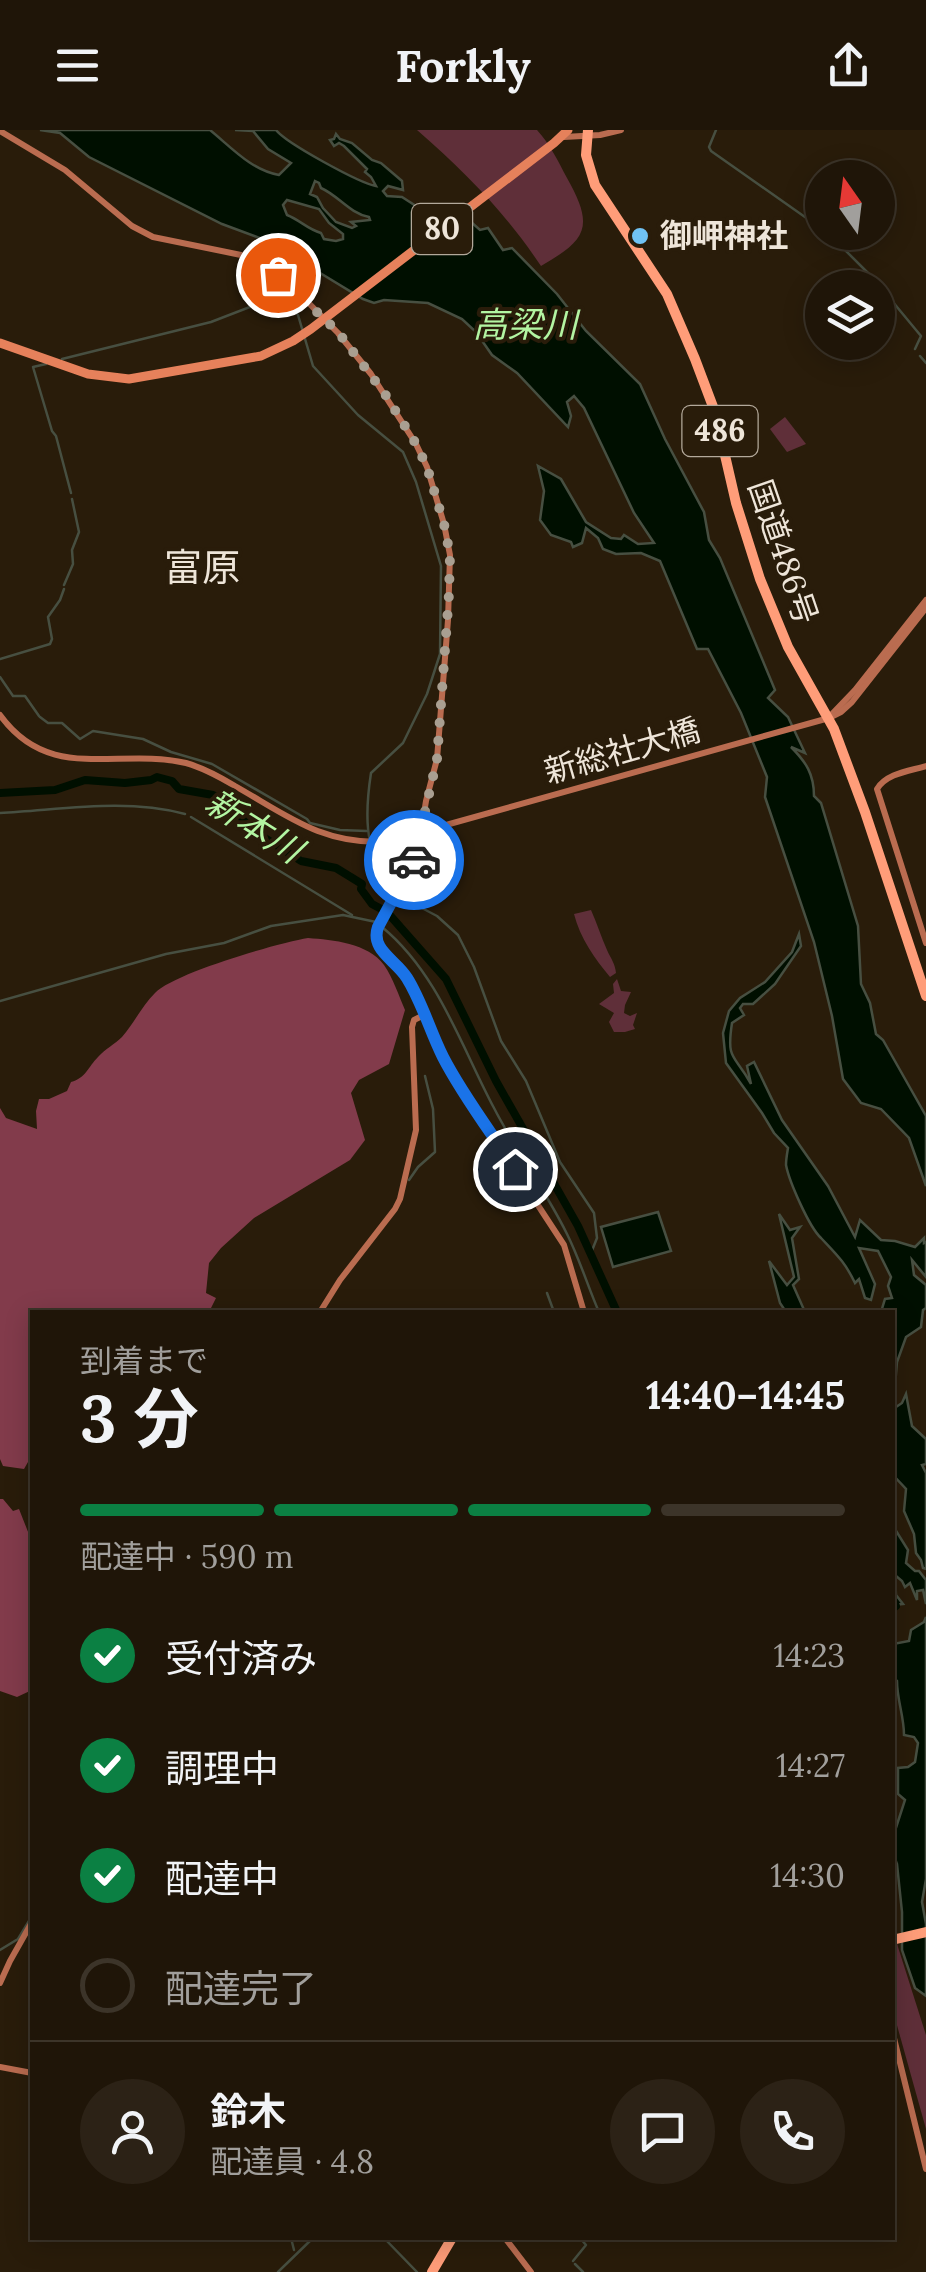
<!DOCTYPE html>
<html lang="ja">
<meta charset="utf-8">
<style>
:root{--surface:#1f1508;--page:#2c2216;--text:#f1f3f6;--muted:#a19f9c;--line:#3c3429;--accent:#0b8043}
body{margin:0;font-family:Lora,"Noto Sans JP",serif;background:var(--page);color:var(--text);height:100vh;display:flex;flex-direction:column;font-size:38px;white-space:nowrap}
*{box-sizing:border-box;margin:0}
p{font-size:32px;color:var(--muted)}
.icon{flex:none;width:55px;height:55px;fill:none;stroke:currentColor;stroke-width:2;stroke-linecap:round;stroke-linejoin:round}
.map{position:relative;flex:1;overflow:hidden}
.panel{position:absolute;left:30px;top:1180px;width:865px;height:930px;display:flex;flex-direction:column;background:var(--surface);border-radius:0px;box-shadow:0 5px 25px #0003,0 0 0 2px var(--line)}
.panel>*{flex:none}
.needle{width:65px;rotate:346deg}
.buttons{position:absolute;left:805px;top:30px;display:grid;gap:20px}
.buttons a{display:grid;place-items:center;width:90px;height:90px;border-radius:50%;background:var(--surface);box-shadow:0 5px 25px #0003,0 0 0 2px var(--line);font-size:50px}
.pin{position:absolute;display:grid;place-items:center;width:85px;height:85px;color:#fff;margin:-42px;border:5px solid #fff;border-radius:50%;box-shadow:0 2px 10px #0007}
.courier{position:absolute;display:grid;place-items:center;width:100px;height:100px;margin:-50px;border:8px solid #1a73e8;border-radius:50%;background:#fff;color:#222;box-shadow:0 2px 12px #0007}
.headline em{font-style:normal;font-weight:700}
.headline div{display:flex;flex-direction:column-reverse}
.headline{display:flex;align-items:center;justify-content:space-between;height:170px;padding:0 50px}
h1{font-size:65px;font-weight:700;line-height:75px}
.bar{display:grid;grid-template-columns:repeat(4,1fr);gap:15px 10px;align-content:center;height:120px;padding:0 50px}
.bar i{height:12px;border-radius:8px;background:var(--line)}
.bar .on{background:var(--accent)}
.bar p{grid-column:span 4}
.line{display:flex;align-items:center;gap:25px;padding:0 50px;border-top:2px solid var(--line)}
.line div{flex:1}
.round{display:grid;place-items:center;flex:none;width:105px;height:105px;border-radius:52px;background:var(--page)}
ol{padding:0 50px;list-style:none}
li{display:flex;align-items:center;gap:30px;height:110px}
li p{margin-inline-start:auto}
li .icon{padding:10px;border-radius:50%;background:var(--accent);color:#fff;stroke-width:4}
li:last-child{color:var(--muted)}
li i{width:55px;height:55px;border:5px solid var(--line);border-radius:50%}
header{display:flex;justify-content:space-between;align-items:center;height:130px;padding:0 50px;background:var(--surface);font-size:45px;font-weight:700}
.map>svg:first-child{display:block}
</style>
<header><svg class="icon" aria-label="menu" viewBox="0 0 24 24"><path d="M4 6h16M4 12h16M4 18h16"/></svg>Forkly<svg class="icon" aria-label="share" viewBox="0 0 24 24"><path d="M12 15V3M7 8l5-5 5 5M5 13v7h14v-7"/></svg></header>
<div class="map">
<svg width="926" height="2142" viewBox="0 0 926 2142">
<rect width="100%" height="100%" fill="#291c0a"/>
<g fill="#5f2f39">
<path d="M417 0H537C550 14 558 31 567 48 594 96 588 109 541 136 503 80 467 44 417 0Z"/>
<polygon points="785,287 806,314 787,322 770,299"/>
<path d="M591 780C597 793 601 807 607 820 611 829 615 833 616 843L610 847C595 829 580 808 574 784Z"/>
<polygon points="617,849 621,861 631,862 625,875 624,883 630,886 637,883 633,895 635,899 625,902 614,902 609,892 614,883 599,874 614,863 613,854"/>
<polygon points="892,1789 898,1817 926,1905 926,1999 893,1881"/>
</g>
<g fill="#823b4b">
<path d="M308 808C333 810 368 813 384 835 393 848 399 866 405 880L389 934 359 950 351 963 365 1010 350 1030 254 1088 221 1118 209 1133 206 1163 216 1168 209 1182H32V1330L28 1332 24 1339 3 1336 0 1329V978L6 988 37 999 36 981 39 969H49L67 961 71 952C86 948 88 937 98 927 105 919 115 914 122 907 134 893 142 876 155 863 174 843 278 813 308 808Z"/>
<polygon points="0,1369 3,1369 13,1381 19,1379 32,1412 32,1560 17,1567 0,1561"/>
</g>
<g fill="#000f00" stroke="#474f41" stroke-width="2.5" fill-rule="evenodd">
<path d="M40 0H210C231 17 251 40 279 45L291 33 268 19 253 1 235 0H276C286 13 359 53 376 56L371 47 365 42 367 39 344 16 339 13 334 16 330 10 334 9 336 4 340 9 352 13 372 30 381 33 402 51 403 60 388 56 383 61 387 66 402 67 456 102 465 100 470 91 480 100 488 98 503 120 512 118 557 164 586 201 640 254 665 309 704 382 709 410 720 428 775 560 768 568 788 587 805 623 791 617C806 632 814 644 814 666L821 673 858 796 861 854 870 873 876 904 883 910 926 986V1056L909 1008 881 979 861 973 843 949 832 886 814 812 765 667 767 647 741 583 708 519H697L660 431 641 423 616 424 603 419 598 408 586 398 582 413 573 417 571 412 551 405 540 390 544 361 538 336 561 349 586 392 611 408 621 409 624 405 638 414 654 413 634 383 584 278 574 266 567 272 571 286 568 297 517 243 492 225 476 202 462 189 428 173 384 170 374 173 363 169 302 132 281 116 222 94 89 27 60 3ZM315 51 319 53 321 58C339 66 349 83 369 87L370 90 351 92 356 96 352 98 336 92 323 78 317 67 310 64ZM287 70 319 79 329 93 343 104V109L336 111 324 109 321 103C307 99 300 90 287 85L283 75Z"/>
<path d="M799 804 801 816 775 854 753 874H743L740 878 744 885 732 893C726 932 735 924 751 954L747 936 754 932 782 990 828 1056 855 1107 860 1090 881 1110 895 1111 915 1117 924 1108V1113L926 1112V1147L912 1130 914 1145 926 1155V1178L923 1180 921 1197 906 1207 897 1232 893 1279 902 1273 906 1264 912 1296 926 1309V1334L922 1335 926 1343V1439L923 1438 921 1430 916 1423 914 1404 904 1381 906 1359 893 1345 892 1182H881L885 1169 892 1168 888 1156 891 1147 878 1121 859 1118 875 1154 871 1170 865 1168 859 1149 855 1153C845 1132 836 1124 821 1108 809 1097 789 1051 786 1035 786 1029 787 1024 788 1018L774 1003 762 983 726 933 723 903 729 881 740 868 765 852 792 822Z"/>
<polygon points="658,1082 671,1121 613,1137 601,1097"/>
<polygon points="779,1084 790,1100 800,1097 792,1108 799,1149 793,1155 805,1182 786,1182 780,1173 769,1131 787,1155 794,1147"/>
<polygon points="893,1396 908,1420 906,1433 915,1441 919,1441 926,1450 926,1474 923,1460 917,1461 917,1470 910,1453 905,1457 902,1451 895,1445 896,1465 903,1474 893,1475"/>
<path d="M926 1487V1749L922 1772 926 1794V1866L915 1858 902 1820V1782L897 1734 894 1726 893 1707 905 1670 898 1664V1638L908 1637 915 1632 918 1613 914 1607 904 1605C904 1586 897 1570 897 1551L893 1547V1514L909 1511 911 1500 924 1492Z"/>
</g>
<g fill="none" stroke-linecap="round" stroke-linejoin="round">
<g stroke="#474f41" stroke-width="2.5">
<polyline points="716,0 709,17 711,21 822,99"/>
<polyline points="827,102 873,148 921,206 915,219"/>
<polyline points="920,226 926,233"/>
<path d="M62 229 211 192 276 167H281L298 185 313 236 358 285 403 322 416 352 441 436 440 524 427 564 403 613 371 643C367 669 363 709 378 731"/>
<polyline points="46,234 33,237 52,301 56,306 71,363"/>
<polyline points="64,455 73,434 72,420 79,402 72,369"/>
<polyline points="0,529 50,514 52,509 48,487 60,470 64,459"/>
<polyline points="0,547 13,566 25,566 39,586"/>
<polyline points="40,587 48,593 62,593 80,609 93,601 143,609 171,622 212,634 307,689 310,693 340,700 367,701"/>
<path d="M0 683C61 680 124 668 185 684"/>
<polyline points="191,687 352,785"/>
<polyline points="389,747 392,750"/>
<polyline points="403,762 418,776 437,786 458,805 474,837 501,911 526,951 560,1032 594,1083 597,1108 591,1123"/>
<path d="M382 797C438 843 461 916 494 978 516 1021 546 1061 567 1104 580 1130 588 1157 599 1182"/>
<polyline points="0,871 166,824 224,813 271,796 343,785 376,792"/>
<polyline points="409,1050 418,1037 435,1022 433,979 425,946"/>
<polyline points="547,1163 554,1182"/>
<polyline points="0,1820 18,1809 32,1786"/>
<polyline points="291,2108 294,2120"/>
<polyline points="384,2108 417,2142"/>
<polyline points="573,2131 586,2115 580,2108"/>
<polyline points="575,2134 583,2142"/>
<polyline points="278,2142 313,2108"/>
</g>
<g stroke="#000f00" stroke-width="8">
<polyline points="0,663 55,660 85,650 125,653 151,650 157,647 172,651 179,659 213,665 227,673 246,693 265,708 301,731 336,738 362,754 361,759 372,774 387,782 446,849 496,951 578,1096 617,1182"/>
<polyline points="892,1467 896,1476 892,1479"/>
</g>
<g stroke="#ba6c50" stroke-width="6">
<polyline points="0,1 65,40 132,96 153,107 241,125 278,145 292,156 338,203 371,244 416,314 427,337 444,394 450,425 448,490 437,629 426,671 418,720 378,797 375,803 377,814 406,847 442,926 456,950 564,1115 584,1182"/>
<polyline points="564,7 600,5 621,0"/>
<polyline points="832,584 855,560 926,470"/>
<path d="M0 585C50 654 117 617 186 633 204 638 220 647 235 656 288 686 321 714 385 712L829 588 841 582 852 572 926 478"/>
<path d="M926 636C910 641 887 643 877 659L926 813"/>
<polyline points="320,1182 340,1150 395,1079 400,1069 416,1000 412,897 414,890 424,885"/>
<polyline points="0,1853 10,1831 32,1792"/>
<polyline points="892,1900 926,2039"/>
<polyline points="0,1937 32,1943"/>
<polyline points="505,2108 531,2142"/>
</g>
<polyline stroke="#e6815b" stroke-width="9" points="0,213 88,244 129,249 261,226 293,211 311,199 554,13 568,0"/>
<g stroke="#ff9d79" stroke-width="10">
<polyline points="588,0 586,25 595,55 667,164 695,229 715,282 736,373 760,449 788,517 834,599 865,682 926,866"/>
<polyline points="892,1810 926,1802"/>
<polyline points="432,2142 452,2108"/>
</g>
</g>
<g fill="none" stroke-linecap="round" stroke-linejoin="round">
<polyline stroke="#a99f91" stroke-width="10" stroke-dasharray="0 18" points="278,145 338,202 385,264 416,314 427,337 444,394 450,425 449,464 437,629 414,730"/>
<path stroke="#1a73e8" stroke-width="12" d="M414 730 378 797C370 820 396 830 407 848 422 872 430 901 443 927 463 966 491 1002 515 1039"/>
</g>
<circle fill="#70c2f4" stroke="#291c0a" stroke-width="4" cx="640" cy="106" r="10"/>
<g text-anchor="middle" stroke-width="8" stroke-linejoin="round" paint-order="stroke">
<g fill="#291c0a" stroke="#b3a99b" stroke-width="2.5">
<rect x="412" y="74" width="60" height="50" rx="8"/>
<rect x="682.5" y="276" width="75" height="50" rx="8"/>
</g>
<g font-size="30" font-weight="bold" fill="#eee5d9">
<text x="442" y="109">80</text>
<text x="720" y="311">486</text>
</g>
<g font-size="32" font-weight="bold" fill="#eee5d9" stroke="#291c0a" text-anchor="start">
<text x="660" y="117">御岬神社</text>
</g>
<g font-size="32" fill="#eee5d9" stroke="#291c0a">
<text transform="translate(783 422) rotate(71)" y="11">国道486号</text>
<text transform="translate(622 621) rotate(-16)" y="11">新総社大橋</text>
</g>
<g font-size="35" font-style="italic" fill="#b3f5a2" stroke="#291c0a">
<text x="525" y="207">高梁川</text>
<text transform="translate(254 696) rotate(32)" y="12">新本川</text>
</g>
<g font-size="38" fill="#eee5d9" stroke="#291c0a">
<text x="202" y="451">富原</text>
</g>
</g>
</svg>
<div class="buttons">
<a><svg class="needle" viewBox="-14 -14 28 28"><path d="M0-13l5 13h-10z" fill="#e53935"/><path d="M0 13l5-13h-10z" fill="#a19f9c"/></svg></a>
<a><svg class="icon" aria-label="layers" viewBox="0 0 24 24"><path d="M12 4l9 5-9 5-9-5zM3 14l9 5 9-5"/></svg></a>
</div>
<div class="pin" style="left:278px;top:145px;background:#ea580c"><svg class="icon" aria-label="bag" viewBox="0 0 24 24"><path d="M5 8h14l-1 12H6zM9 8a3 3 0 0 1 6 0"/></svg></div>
<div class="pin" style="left:515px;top:1039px;background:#1f2937"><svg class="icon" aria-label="home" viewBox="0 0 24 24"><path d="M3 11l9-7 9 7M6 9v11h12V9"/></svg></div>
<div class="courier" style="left:414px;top:730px"><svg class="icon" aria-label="car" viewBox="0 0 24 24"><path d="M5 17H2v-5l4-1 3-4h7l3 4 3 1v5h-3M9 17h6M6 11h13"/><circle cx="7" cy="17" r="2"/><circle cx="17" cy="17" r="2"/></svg></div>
<section class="panel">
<div class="headline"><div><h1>3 分</h1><p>到着まで</p></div><em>14:40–14:45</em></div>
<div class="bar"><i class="on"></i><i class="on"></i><i class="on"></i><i></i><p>配達中 · 590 m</p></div>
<ol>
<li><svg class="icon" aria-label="check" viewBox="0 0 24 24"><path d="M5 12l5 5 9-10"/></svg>受付済み<p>14:23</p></li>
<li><svg class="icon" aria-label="check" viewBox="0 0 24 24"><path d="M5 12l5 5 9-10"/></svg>調理中<p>14:27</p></li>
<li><svg class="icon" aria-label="check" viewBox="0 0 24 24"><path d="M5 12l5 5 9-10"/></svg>配達中<p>14:30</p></li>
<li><i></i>配達完了</li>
</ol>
<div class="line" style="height:180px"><a class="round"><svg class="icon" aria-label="person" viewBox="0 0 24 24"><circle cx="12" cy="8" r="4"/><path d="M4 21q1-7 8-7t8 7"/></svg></a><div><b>鈴木</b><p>配達員 · 4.8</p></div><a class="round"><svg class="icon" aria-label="chat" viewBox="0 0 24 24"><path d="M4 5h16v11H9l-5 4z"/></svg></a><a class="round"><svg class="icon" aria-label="phone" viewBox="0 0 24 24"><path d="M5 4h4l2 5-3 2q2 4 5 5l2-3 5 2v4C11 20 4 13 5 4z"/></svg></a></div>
</section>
</div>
